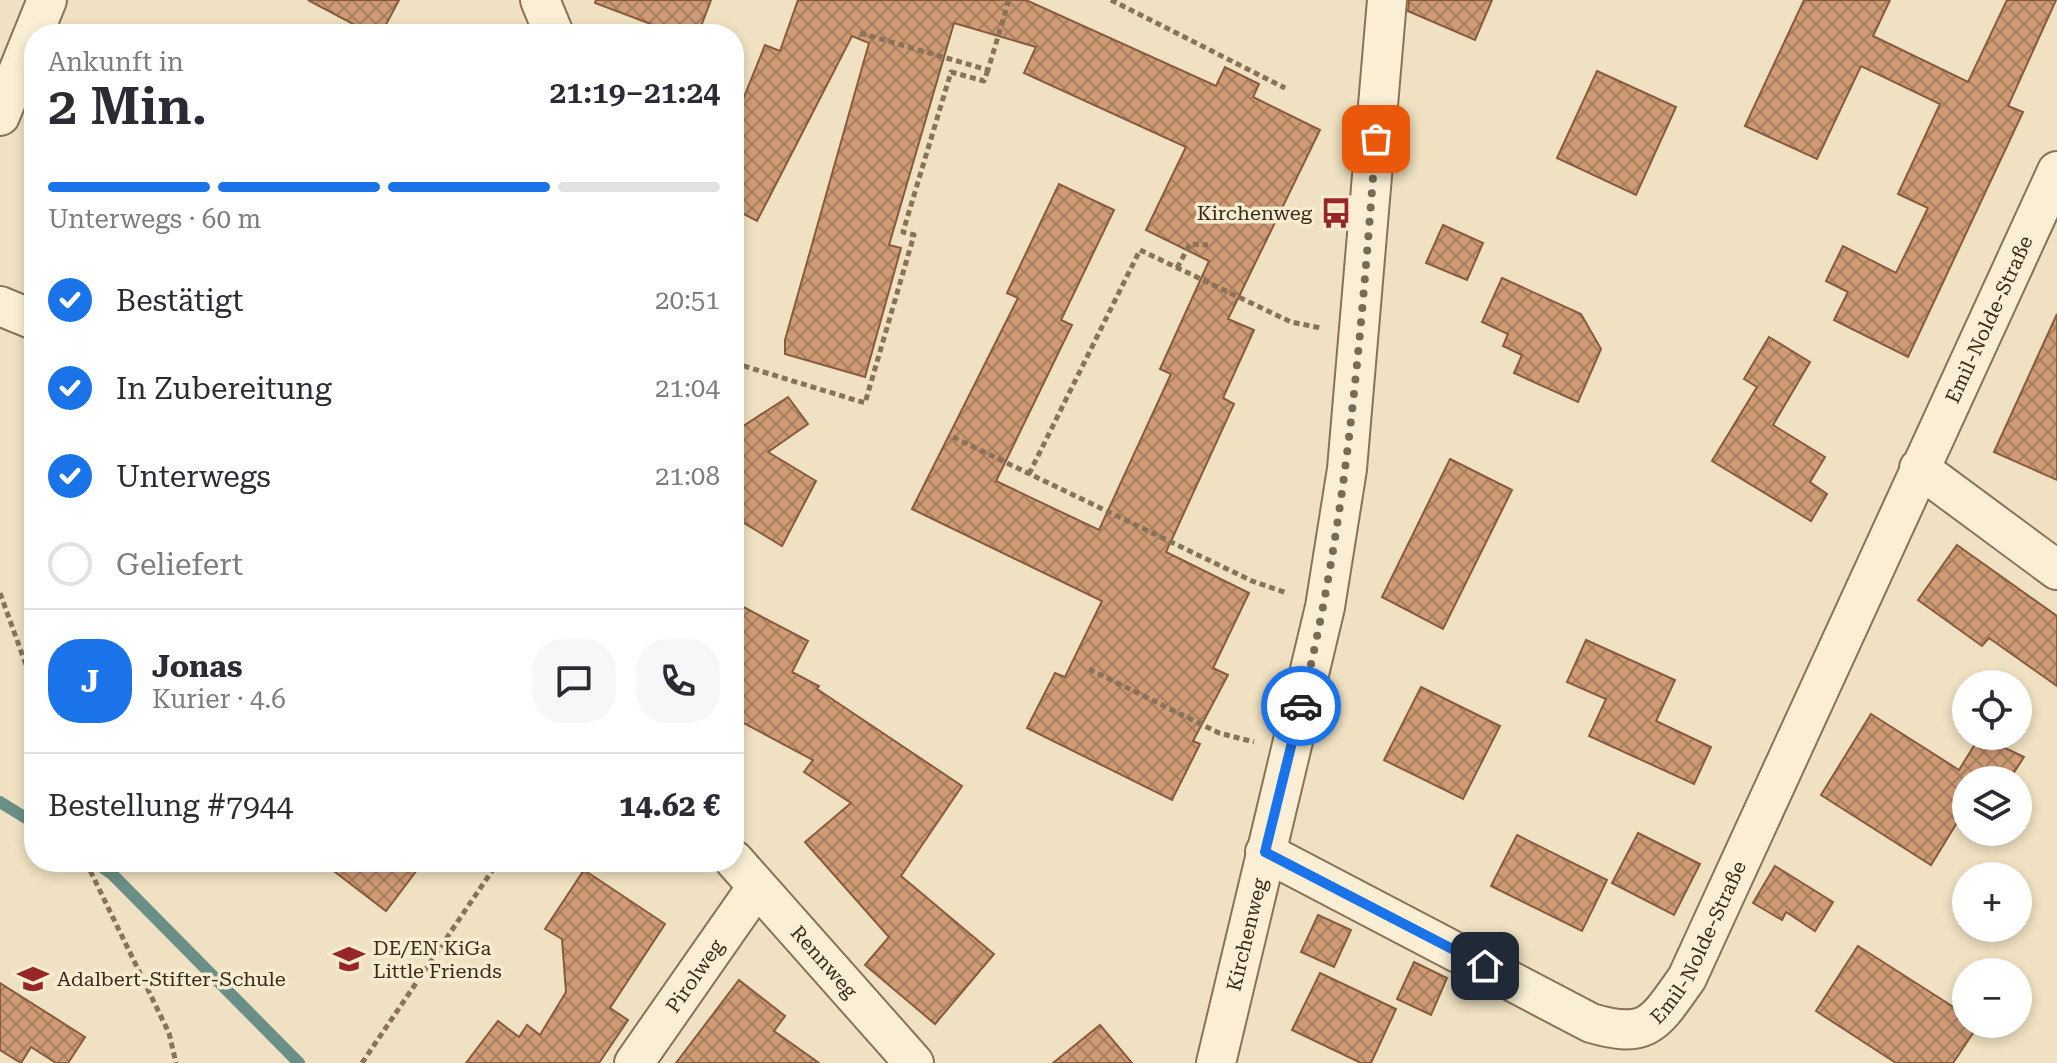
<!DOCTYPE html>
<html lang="de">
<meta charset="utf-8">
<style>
:root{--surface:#fff;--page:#f7f7f7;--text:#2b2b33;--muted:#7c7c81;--line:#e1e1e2;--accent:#1a73e8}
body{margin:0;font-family:"Roboto Serif",serif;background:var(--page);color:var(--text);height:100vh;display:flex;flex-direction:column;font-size:30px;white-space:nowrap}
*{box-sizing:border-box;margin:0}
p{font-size:26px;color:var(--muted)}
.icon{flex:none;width:44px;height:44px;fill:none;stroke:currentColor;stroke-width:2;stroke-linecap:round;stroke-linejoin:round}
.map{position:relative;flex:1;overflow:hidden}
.side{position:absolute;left:24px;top:24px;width:720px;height:848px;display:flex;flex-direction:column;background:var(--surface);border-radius:32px;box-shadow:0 4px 12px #0003}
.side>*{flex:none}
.tools{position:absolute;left:1952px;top:670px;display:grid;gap:16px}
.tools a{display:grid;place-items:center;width:80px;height:80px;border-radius:50%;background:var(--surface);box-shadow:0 4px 12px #0003;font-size:40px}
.pin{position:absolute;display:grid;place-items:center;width:68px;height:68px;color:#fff;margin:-34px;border-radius:16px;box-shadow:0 4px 12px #0006}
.courier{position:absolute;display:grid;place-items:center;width:80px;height:80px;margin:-40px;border:6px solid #1a73e8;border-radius:50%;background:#fff;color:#222;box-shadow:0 2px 10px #0007}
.head em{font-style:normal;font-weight:600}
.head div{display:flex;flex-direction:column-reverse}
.head{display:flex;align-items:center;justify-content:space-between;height:136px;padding:0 24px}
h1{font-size:52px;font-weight:600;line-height:60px}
.bar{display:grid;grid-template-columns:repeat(4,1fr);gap:12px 8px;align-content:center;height:96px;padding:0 24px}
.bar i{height:10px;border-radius:6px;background:var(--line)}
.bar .selected{background:var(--accent)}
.bar p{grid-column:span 4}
.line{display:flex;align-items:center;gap:20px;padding:0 24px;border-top:2px solid var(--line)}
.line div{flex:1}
.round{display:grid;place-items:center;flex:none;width:84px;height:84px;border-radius:32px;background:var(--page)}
ol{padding:0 24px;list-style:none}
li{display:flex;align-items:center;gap:24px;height:88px}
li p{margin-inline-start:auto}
li .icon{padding:8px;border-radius:50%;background:var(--accent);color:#fff;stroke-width:4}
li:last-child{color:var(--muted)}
li i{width:44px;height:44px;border:4px solid var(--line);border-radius:50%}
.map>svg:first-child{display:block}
</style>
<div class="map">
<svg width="2057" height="1063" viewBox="0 0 2057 1063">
<defs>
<pattern id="building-cross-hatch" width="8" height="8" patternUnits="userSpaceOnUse" patternTransform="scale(2)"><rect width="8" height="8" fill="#ce9b75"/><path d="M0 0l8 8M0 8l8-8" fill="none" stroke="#a87f5f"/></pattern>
</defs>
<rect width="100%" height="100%" fill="#efe1c1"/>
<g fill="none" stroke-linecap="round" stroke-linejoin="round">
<g stroke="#6a8f86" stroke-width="12">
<polyline points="0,802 34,823"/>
<polyline points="95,862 112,874 299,1063"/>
</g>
</g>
<g fill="url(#building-cross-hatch)" stroke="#895b3d" stroke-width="2">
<polygon points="308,0 399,0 381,34 372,34"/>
<polygon points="596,0 711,0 698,34 677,34 595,3"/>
<polygon points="798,0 1026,0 1216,86 1225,67 1259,84 1253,97 1320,130 1228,319 1254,330 1223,398 1234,404 1166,552 1249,593 1213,668 1228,675 1193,741 1200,744 1172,800 1027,728 1055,673 1065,677 1102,601 912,509 1018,298 1007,293 1059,184 1114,210 1061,320 1072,325 996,481 1099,530 1171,374 1160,369 1209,261 1146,230 1186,147 1024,73 1036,47 954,23 889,245 901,248 865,377 785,354 785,340 869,43 852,36 757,221 734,209 734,122 765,45 780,51"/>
<polygon points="1409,0 1492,0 1475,40 1408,11"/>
<polygon points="1804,0 1890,0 1873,36 1968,82 2007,0 2056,0 2008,106 2023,112 1908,357 1834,320 1848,292 1826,281 1843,246 1896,273 1928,208 1898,194 1940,104 1861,66 1817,159 1745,126"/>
<polygon points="1597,71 1676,107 1636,195 1557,158"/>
<polygon points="1443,225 1483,243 1467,280 1426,263"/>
<polygon points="1502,278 1581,314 1601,349 1578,402 1514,373 1522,355 1503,346 1508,334 1482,322"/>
<polygon points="2057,314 2057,480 1994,452"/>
<polygon points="1769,337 1810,362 1773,425 1825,457 1810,482 1827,494 1811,521 1712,461 1757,387 1744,379"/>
<polygon points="788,397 808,424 768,452 816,481 782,546 734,517 734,432"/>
<polygon points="1450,459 1512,490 1443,629 1382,597"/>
<polygon points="1957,545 2057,616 2057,686 1989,638 1982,646 1918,600"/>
<polygon points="734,602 808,641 792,672 819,686 817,689 962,786 901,876 994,954 935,1024 865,965 889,937 805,842 851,803 804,772 813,760 734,718"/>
<polygon points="1586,640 1675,680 1656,721 1711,747 1694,784 1589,736 1606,699 1567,682"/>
<polygon points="1421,687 1500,726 1463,799 1384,760"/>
<polygon points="1871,714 1959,770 1980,736 2024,757 2009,780 1966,780 1966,808 1931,865 1821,795"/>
<polygon points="1638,833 1700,864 1674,915 1612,883"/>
<polygon points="1517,835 1607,880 1582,931 1491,886"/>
<polygon points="322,862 423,862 386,911"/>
<polygon points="1775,866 1833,902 1815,931 1786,912 1782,920 1753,903"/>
<polygon points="584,870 665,924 610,1008 628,1020 599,1063 466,1063 498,1021 519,1037 527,1025 540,1035 566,992 562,939 545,929"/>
<polygon points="1318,915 1351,930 1334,967 1301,952"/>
<polygon points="1858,946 1966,1015 1966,1024 1979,1024 1953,1063 1896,1063 1816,1011"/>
<polygon points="1414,962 1447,978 1431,1015 1397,999"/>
<polygon points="1320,973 1396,1009 1371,1063 1361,1063 1292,1030"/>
<polygon points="739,980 785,1016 774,1031 819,1063 676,1063"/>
<polygon points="0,983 85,1037 68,1063 56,1063 31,1047 21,1063 0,1050"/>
<polygon points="1100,1025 1132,1063 1053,1063"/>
</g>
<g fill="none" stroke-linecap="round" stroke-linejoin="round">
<defs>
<g id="street">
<polyline points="540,0 554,34"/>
<polyline points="0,116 47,0"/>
<polyline points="0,306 34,320"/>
<polyline points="1919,468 2057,570"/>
<path id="s1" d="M1265 852 1591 1023C1648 1040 1655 1023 1687 978L2057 171"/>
<path id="s2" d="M734 860 914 1063"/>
<path id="s3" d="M634 1063 756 888"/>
<path id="s4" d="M1216 1063 1325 607 1347 469 1387 0"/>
</g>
</defs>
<use href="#street" stroke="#897258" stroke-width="42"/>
<g stroke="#897258" stroke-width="5" stroke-dasharray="6 4" stroke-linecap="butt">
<polyline points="1111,0 1285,88"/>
<polyline points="860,33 988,70 1009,0"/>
<polyline points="1177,268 1190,244 1208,245"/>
<polyline points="734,363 865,403 914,235 903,232 951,72 984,81 988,70"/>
<polyline points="953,437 1252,581 1287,593"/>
<polyline points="1029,474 1140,250 1291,322 1321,328"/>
<polyline points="0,593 34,687"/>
<polyline points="1089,669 1219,733 1254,742"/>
<polyline points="86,862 169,1033 176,1063"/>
<polyline points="362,1063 498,862"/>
</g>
<use href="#street" stroke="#faefd4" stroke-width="38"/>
</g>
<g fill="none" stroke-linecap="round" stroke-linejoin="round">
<path stroke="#786a56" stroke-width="8" stroke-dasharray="0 14.4" d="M1301 706C1348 520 1361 330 1376 139"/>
<polyline stroke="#1a73e8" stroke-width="10" points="1301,706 1265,852 1485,966"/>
</g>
<defs>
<symbol id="bus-bare" viewBox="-9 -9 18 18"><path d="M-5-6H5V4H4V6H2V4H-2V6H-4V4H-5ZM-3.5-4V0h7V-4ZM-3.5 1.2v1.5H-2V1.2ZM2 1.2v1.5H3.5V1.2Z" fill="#992626" stroke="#f6ecd0" stroke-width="2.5" paint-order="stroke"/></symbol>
<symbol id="school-bare" viewBox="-9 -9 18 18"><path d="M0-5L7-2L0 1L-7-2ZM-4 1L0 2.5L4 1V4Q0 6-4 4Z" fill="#992626" stroke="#f6ecd0" stroke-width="2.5" paint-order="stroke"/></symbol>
</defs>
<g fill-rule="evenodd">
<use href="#bus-bare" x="1314" y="191" width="44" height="44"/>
<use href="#school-bare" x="327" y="937" width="44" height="44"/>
<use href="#school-bare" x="11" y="957" width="44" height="44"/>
</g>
<g text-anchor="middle" stroke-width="7" stroke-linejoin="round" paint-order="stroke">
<g font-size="20" fill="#382a1d" stroke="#f6ecd0" text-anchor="start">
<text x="1312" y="220" text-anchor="end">Kirchenweg</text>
<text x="373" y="955">DE/EN KiGa<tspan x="373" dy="23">Little Friends</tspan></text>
<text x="57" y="986">Adalbert-Stifter-Schule</text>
</g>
<g font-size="20" fill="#382a1d" stroke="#f6ecd0">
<text dy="7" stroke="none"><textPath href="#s1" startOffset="1212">Emil-Nolde-Straße</textPath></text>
<text dy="7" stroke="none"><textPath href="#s4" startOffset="132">Kirchenweg</textPath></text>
<text dy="7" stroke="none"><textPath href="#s1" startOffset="524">Emil-Nolde-Straße</textPath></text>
<text dy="7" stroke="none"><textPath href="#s2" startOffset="136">Rennweg</textPath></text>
<text dy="7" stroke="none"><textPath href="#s3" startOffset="106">Pirolweg</textPath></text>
</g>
</g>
</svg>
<div class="tools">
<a><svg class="icon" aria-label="locate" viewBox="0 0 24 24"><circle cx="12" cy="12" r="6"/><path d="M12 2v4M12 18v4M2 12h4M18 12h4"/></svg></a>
<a><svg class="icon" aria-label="layers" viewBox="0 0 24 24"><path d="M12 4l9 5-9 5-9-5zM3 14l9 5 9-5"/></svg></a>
<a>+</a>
<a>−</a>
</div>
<div class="pin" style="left:1376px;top:139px;background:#ea580c"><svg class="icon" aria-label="bag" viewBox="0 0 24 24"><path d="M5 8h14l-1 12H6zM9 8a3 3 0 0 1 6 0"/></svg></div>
<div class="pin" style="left:1485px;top:966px;background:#1f2937"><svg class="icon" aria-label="home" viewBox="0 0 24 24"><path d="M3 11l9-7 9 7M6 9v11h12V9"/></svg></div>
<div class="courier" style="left:1301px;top:706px"><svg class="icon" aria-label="car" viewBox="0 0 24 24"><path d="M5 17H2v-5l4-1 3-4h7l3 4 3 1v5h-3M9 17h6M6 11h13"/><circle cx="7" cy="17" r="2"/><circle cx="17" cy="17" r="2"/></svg></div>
<section class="side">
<div class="head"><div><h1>2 Min.</h1><p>Ankunft in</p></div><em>21:19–21:24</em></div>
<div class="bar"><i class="selected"></i><i class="selected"></i><i class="selected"></i><i></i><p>Unterwegs · 60 m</p></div>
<ol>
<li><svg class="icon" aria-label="check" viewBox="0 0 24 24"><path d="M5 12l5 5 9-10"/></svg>Bestätigt<p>20:51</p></li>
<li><svg class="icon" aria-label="check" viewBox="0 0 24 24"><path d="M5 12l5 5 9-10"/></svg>In Zubereitung<p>21:04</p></li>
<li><svg class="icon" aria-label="check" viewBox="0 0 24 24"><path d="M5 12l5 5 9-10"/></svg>Unterwegs<p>21:08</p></li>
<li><i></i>Geliefert</li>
</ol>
<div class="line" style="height:144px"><b class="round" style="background:var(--accent);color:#fff">J</b><div><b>Jonas</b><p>Kurier · 4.6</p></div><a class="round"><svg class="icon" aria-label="chat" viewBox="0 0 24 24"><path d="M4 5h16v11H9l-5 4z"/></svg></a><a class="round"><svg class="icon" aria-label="phone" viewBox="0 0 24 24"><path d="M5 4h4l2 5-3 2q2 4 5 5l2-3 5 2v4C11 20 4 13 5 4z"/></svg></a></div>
<div class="line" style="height:104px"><div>Bestellung #7944</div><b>14.62 €</b></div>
</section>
</div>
